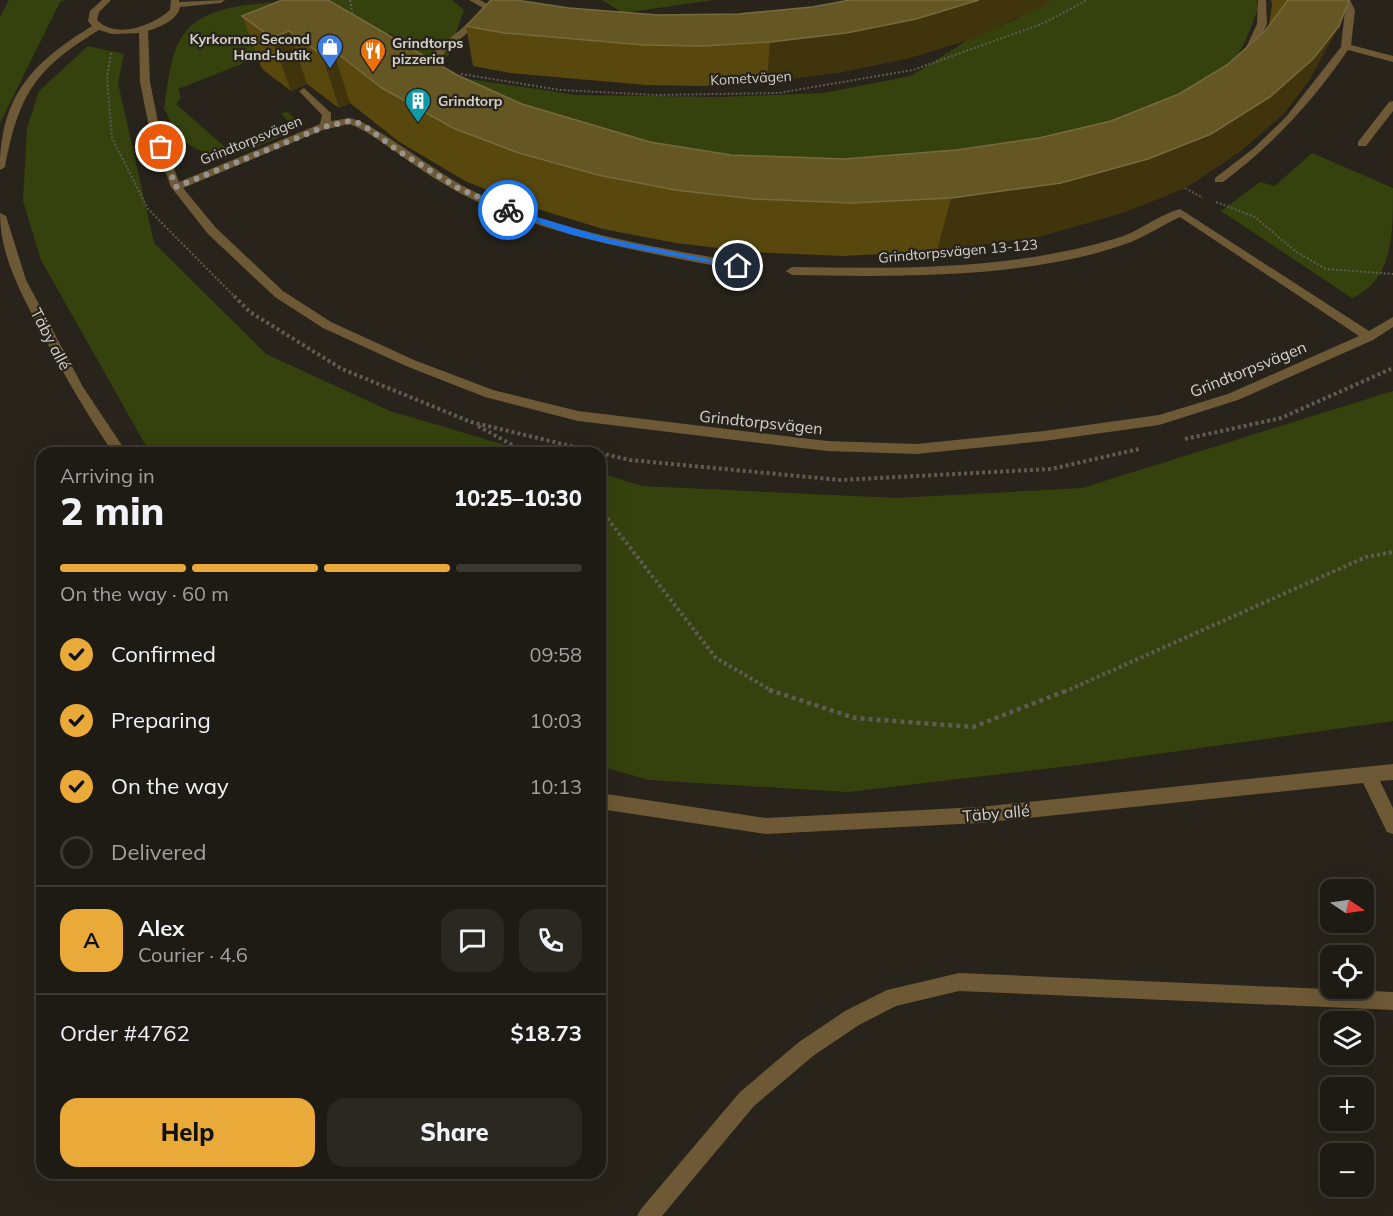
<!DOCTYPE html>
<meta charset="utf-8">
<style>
:root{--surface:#1e1b14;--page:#2b2822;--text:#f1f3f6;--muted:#a1a1a0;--line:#3c3934;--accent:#eaaa39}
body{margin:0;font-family:Mulish,sans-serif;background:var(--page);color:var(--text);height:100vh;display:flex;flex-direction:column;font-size:22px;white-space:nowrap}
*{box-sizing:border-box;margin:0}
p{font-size:20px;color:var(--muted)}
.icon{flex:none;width:33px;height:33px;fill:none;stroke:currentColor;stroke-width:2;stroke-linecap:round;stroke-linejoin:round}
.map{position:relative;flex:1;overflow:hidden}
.sheet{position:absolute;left:36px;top:447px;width:570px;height:732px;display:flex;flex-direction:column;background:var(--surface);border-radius:18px;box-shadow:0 6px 24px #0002,0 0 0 2px var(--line)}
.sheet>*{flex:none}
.needle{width:39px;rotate:103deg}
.buttons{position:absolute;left:1320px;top:879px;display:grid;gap:12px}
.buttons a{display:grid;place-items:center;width:54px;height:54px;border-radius:12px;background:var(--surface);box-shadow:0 6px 24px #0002,0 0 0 2px var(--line);font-size:30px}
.pin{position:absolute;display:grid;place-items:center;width:51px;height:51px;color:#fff;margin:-26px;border:3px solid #fff;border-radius:50%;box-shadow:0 2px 6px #0007}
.courier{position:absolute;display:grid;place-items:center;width:60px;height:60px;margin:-30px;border:4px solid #1a73e8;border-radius:50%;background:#fff;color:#222;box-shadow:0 2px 8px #0007}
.summary em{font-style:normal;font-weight:800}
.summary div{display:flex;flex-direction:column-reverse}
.summary{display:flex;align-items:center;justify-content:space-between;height:102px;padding:0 24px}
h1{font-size:39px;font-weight:800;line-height:45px}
.bar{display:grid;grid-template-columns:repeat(4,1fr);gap:9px 6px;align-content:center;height:72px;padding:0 24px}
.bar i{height:8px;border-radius:4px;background:var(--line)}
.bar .active{background:var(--accent)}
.bar p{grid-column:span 4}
.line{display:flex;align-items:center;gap:15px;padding:0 24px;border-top:2px solid var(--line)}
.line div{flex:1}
.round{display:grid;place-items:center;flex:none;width:63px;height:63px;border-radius:18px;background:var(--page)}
ol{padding:0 24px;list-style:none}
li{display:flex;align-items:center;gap:18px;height:66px}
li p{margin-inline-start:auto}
li .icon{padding:6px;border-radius:50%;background:var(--accent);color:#111;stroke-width:4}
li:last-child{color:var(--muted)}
li i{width:33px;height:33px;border:3px solid var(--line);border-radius:50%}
.button{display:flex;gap:12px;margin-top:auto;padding:12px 24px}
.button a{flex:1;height:69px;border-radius:18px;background:var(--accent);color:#111;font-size:24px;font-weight:800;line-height:69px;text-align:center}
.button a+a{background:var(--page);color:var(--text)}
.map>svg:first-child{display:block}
</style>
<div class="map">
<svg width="1393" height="1216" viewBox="0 0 1393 1216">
<rect width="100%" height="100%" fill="#28241b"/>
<g fill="#35420e">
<polygon points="9,0 66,0 60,2 0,123 0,17"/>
<path d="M303 0H452L464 10 448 56 419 71 410 48 390 33 374 39 345 23 178 89 181 98 176 104 226 148 288 122 281 113 288 112 296 120 295 127 289 133C253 148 218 169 183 140 175 133 169 118 164 108 168 87 169 59 180 40 202 0 264 5 303 0Z"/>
<polygon points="602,0 713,0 623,13"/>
<polygon points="1019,0 1257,0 1258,9 1245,42 1230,68 1158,129 683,183 442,75 576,95 722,97 823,93 911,76 968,40 1021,17"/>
<polygon points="88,46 124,54 118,83 154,243 266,354 390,411 532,453 150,453 41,260 23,201 27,128 39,91"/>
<path d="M1312 153 1393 188C1393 236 1393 280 1352 298L1221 211 1260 182 1275 186Z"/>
<polygon points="1393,391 1393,721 1078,765 848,792 649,780 600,766 600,473 642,486 897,498 1082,488"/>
</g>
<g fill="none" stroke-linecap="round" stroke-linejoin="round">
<g stroke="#5e5b53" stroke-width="2" stroke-dasharray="2 2" stroke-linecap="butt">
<polyline points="350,0 353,17"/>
<polyline points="111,53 107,78 112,138 148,209 235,297"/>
<polyline points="461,74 560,90 656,95 778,93 913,70 1044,23 1087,0"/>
<polyline points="1185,188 1203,198"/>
<polyline points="1216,202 1255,217 1295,251 1326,269 1393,274"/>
</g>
<g stroke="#5e5b53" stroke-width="4" stroke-dasharray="3 3" stroke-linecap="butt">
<polyline points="234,296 250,312 342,369 471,422 600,453"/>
<polyline points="478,426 527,453"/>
<polyline points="1185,439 1281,418 1393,368"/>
<polyline points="600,453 630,460 840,480 1051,469 1139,449"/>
<polyline points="600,509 716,658 774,692"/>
<polyline points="1064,692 1366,557 1393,552"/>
</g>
<polyline stroke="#5e5b53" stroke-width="4.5" stroke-dasharray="4 4" stroke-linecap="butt" points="769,690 855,718 973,727 1068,690"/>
<g fill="#6d5935" fill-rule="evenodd">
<path d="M102 0H111L99 12 97 20C117 40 153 25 170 10L171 0H179V2L225 0 221 3 180 7C177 21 159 27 148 31L150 82 159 127 179 182 320 124 322 115 299 91 304 88 331 113V121L350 118 360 121C402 143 438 175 481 195 562 232 651 246 738 262L744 266 738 270C649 253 557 238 474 200 446 187 421 170 396 152 381 142 366 130 349 124L323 130 183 188 216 228 283 291 331 322 414 360 493 390 578 411 827 441 916 444 1044 431 1159 415 1228 394 1359 336 1180 217C1163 225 1148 235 1131 242 1032 279 897 277 792 275L786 271 792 267C900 269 1010 270 1114 239 1138 233 1157 215 1180 209L1369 331 1393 317V327L1373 340 1238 400 1159 425 1044 441 916 454 827 451 578 421 485 397 406 366 323 328 275 297 208 234 171 187 149 127 140 82 139 33 112 34 99 30C35 69 19 94 5 167L0 170C0 96 32 63 92 26L88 21 90 11Z"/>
<polygon points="469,0 480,0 507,15 499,17"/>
<polygon points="1258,0 1266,0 1267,24 1252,56 1247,59 1242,56 1257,24"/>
<path d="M1342 0H1350L1355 10 1351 45 1393 56V62L1348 50C1312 102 1273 145 1223 182H1215V178L1254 148 1286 117 1341 47 1345 10Z"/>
<polygon points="479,14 487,16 444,53 442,72 431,78 425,78 425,74 434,69 436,50"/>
<polygon points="1393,101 1393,111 1366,146 1358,146 1358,142 1389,102"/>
<path d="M0 213 6 216 26 280 83 387 127 453H113C87 414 64 375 42 333 22 295 0 257 0 213Z"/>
<polygon points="1393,764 1393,780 1380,781 1393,808 1393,834 1387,832 1363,783 979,823 766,834 600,809 600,793 766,818 979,807"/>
<polygon points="959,973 1393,992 1393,1010 959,991 896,1006 859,1025 813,1056 754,1106 662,1216 637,1216 641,1209 740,1092 799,1042 845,1011 887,990"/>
</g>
</g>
<g fill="#58480e">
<polygon points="850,0 1052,0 1045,5 968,40 909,58 841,72 767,82 702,86 646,85 510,73 473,66 466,26 569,8 658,15 738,14 812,7"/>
<polygon points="1271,0 1349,0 1310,79 1284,113 1242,150 1185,188 1125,212 1041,236 937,251 844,256 751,252 676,243 603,229 528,206 465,181 398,141 350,103 339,108 307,84 291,91 262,69 242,16 457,75 522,104 650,142 731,155 844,159 956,150 1039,138 1111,121 1179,94 1227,65 1265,31 1269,26 1272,4"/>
</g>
<g fill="#3f340b">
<polygon points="979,0 1052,0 1045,5 968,40 909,58 841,72 767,82 770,42"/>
<polygon points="1339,26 1310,79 1284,113 1242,150 1185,188 1125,212 1041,236 937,251 951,198"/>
<polygon points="289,31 307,84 291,91 272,38"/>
<polygon points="333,50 350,103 339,108 322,55"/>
</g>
<g fill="#655723" stroke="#776a3d" stroke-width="1.5">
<polygon points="282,0 328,0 457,75 522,104 650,142 731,155 844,159 956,150 1039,138 1111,121 1179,94 1227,65 1265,31 1288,0 1349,0 1339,26 1313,59 1270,97 1211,134 1148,159 1061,183 951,198 852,203 754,199 675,190 598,175 519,153 453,128 382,88 333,50 322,55 289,31 272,38 242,16"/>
<polygon points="491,0 516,0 569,8 658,15 738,14 812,7 850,0 979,0 916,19 846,33 770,42 703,46 644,45 504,33 466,26"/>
</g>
<polygon fill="#1a73e8" points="506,208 610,239 742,266 738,268 610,244 569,234 506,211"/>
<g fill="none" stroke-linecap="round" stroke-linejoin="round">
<polyline stroke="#97948d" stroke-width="6" stroke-dasharray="0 10.8" points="161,147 176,187 324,127 350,121 362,124 397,150 458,188 508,210"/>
</g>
<defs>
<symbol id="shop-pin" viewBox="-11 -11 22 30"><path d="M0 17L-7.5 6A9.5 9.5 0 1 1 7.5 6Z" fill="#3f7fe0" stroke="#28241b"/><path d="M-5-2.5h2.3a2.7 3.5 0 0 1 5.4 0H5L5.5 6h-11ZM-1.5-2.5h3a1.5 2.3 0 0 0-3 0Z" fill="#fff"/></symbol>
<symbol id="restaurant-pin" viewBox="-11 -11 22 30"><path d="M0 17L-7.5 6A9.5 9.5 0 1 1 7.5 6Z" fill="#e8710a" stroke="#28241b"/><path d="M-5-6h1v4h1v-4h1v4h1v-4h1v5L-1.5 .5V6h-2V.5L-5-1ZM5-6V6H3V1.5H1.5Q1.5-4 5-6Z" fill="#fff"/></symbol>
<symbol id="building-pin" viewBox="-11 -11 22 30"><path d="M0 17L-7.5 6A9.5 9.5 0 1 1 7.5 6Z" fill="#0f9aa8" stroke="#28241b"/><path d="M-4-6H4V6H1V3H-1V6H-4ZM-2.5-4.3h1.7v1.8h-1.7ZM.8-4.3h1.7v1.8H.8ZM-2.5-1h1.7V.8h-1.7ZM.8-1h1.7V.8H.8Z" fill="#fff"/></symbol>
</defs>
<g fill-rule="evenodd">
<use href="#shop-pin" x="315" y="32" width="30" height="40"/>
<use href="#restaurant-pin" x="358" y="36" width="30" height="40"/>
<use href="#building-pin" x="403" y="86" width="30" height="40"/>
</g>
<g text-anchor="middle" stroke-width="4.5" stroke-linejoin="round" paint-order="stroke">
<g font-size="14" font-weight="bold" fill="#d3d1cb" stroke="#28241b" text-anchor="start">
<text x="310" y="44" text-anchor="end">Kyrkornas Second<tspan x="310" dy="16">Hand-butik</tspan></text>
<text x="392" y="48">Grindtorps<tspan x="392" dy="16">pizzeria</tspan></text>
<text x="438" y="106">Grindtorp</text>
</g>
<g font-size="14" fill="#d3d1cb" stroke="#28241b">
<text transform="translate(751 78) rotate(-3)" y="5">Kometvägen</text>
<text transform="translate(251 140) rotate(-22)" y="5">Grindtorpsvägen</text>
<text transform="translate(958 251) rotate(-5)" y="5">Grindtorpsvägen 13-123</text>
</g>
<g font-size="16" fill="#d3d1cb" stroke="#28241b">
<text transform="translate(51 339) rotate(62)" y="6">Täby allé</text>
<text transform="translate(1248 369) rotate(-22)" y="6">Grindtorpsvägen</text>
<text transform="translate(761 422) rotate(6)" y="6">Grindtorpsvägen</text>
<text transform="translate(996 813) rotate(-5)" y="6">Täby allé</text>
</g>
</g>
</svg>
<div class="buttons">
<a><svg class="needle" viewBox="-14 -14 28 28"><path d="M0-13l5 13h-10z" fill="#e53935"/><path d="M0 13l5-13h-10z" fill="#a1a1a0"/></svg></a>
<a><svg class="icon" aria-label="locate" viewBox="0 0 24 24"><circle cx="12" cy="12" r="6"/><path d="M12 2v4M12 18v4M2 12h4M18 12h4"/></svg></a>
<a><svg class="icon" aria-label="layers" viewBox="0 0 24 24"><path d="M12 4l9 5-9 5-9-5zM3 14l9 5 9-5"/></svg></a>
<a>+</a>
<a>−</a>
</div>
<div class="pin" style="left:161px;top:147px;background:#ea580c"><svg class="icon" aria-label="bag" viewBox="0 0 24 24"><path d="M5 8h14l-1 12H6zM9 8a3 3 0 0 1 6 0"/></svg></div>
<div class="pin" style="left:738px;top:266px;background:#1f2937"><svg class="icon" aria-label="home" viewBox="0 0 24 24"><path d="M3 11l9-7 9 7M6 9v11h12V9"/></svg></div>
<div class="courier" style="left:508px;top:210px"><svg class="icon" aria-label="bike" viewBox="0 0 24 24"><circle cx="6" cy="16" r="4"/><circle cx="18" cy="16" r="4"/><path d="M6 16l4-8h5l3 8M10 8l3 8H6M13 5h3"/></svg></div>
<section class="sheet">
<div class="summary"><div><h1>2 min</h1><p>Arriving in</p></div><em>10:25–10:30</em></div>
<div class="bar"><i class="active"></i><i class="active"></i><i class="active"></i><i></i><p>On the way · 60 m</p></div>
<ol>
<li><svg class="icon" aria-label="check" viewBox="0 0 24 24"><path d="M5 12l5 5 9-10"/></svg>Confirmed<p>09:58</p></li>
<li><svg class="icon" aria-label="check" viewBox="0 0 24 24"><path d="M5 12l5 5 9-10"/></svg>Preparing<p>10:03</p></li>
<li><svg class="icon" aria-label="check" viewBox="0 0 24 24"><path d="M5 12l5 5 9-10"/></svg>On the way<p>10:13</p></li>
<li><i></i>Delivered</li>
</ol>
<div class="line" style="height:108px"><b class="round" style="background:var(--accent);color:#111">A</b><div><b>Alex</b><p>Courier · 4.6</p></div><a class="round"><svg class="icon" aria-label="chat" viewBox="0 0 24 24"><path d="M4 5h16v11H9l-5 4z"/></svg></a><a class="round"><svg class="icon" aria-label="phone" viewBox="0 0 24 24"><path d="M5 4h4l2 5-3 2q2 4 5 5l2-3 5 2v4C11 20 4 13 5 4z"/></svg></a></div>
<div class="line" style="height:78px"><div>Order #4762</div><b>$18.73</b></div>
<div class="button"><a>Help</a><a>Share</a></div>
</section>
</div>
